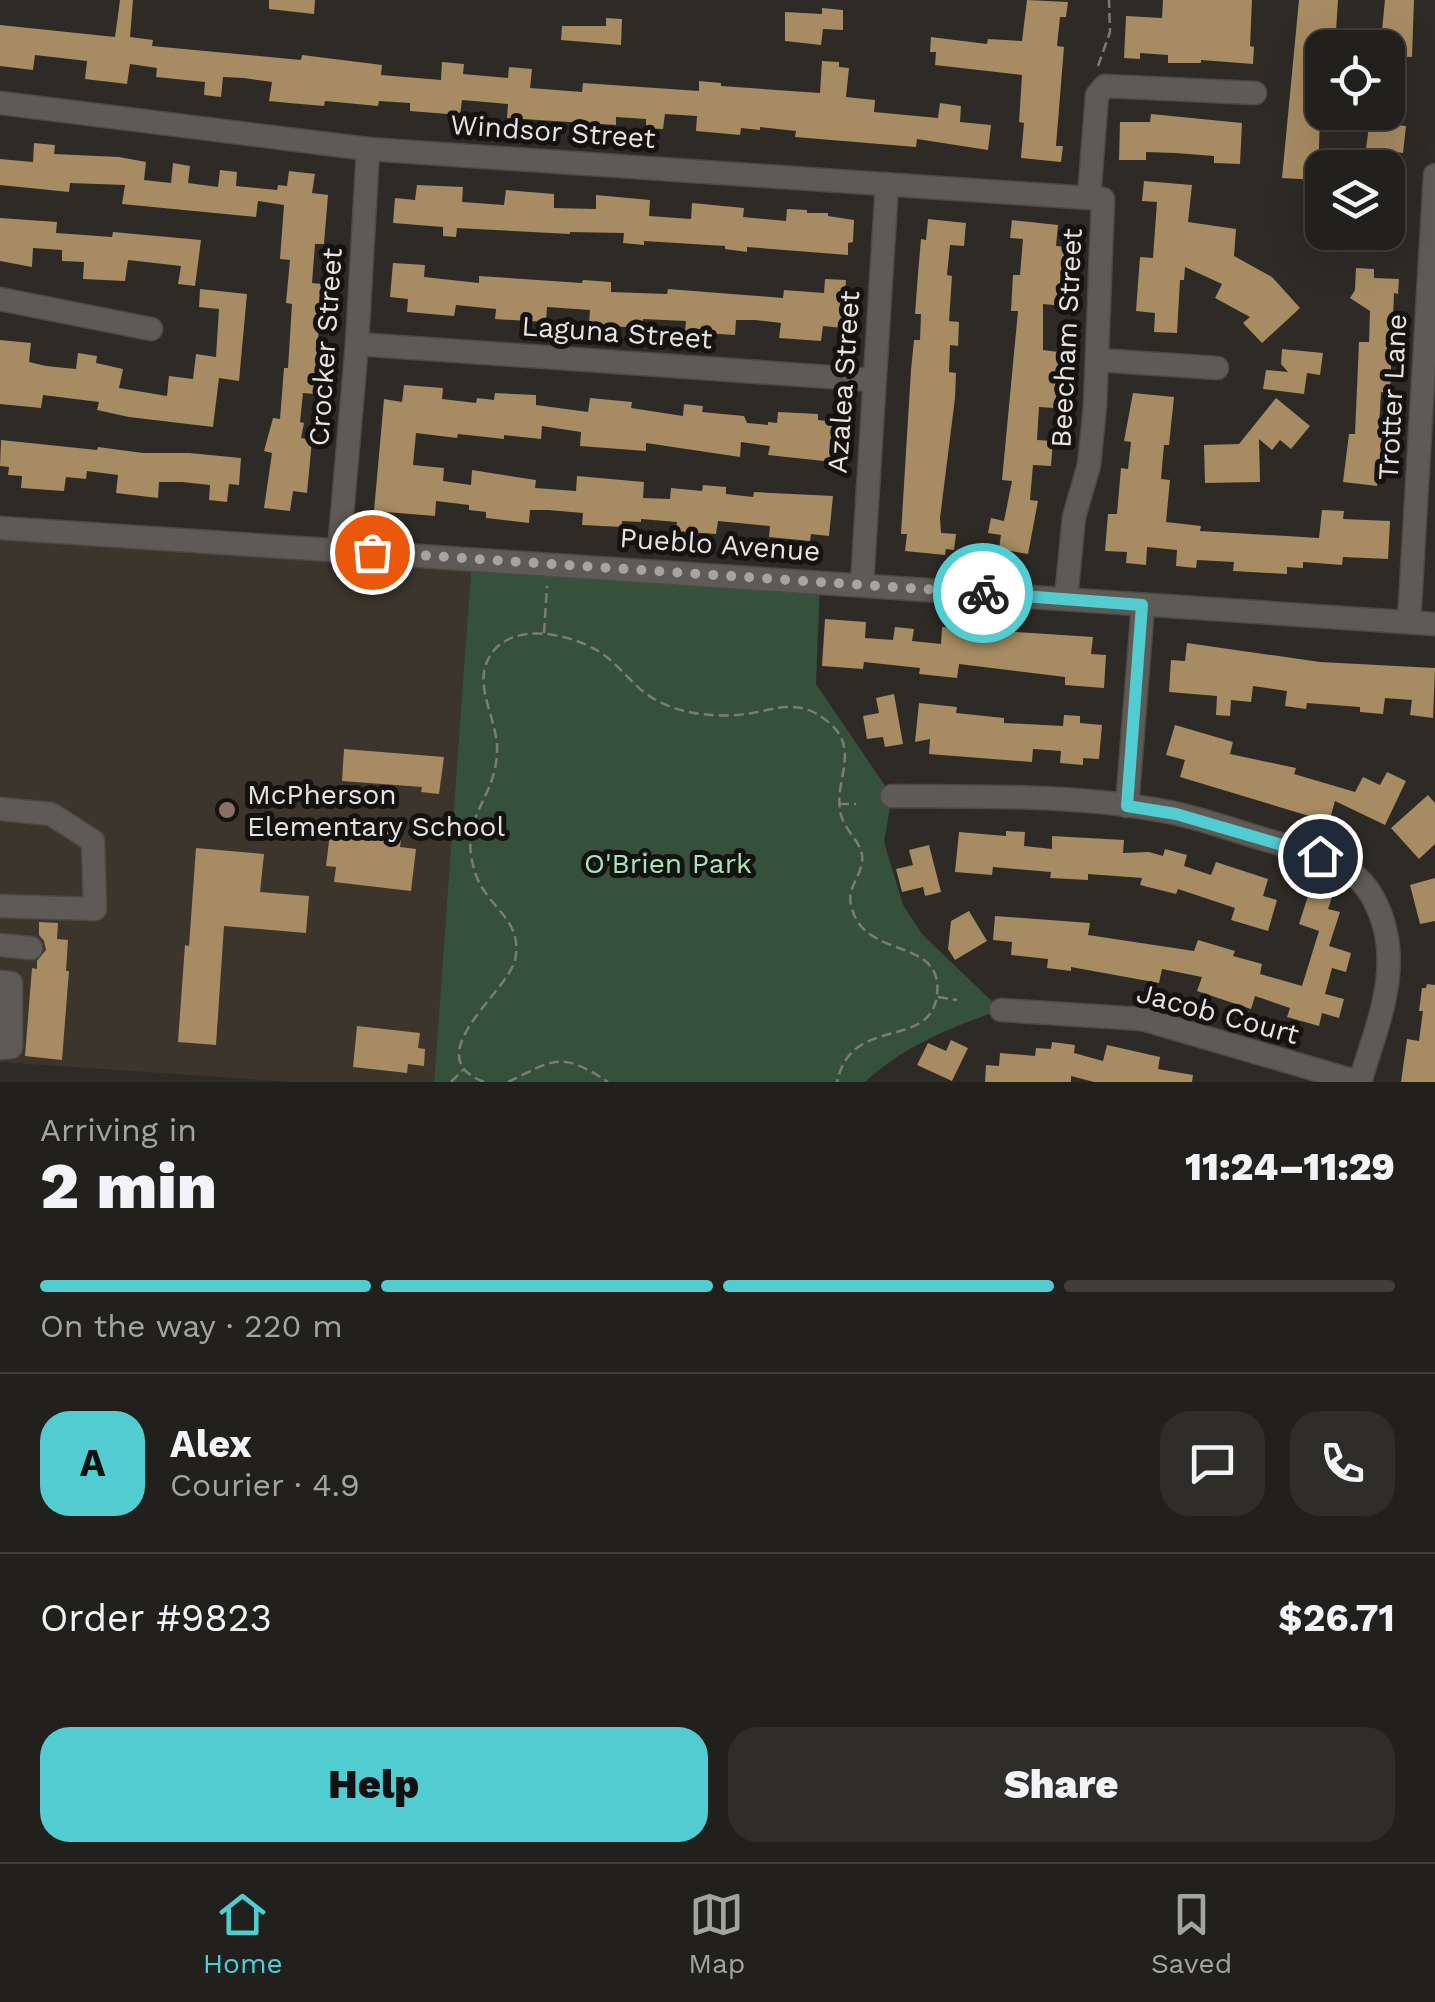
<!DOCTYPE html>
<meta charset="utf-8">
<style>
:root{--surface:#22201c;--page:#2e2d29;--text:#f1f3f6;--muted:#a2a3a3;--line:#3f3e3b;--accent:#51ccd1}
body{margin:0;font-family:"Work Sans",sans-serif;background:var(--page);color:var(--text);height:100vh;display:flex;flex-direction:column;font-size:38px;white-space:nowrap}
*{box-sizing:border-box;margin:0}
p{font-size:32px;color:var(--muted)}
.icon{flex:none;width:55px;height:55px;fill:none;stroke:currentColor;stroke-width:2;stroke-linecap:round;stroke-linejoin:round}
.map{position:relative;height:1082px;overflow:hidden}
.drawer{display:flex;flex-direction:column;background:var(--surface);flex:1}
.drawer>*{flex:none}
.controls{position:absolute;left:1305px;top:30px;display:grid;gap:20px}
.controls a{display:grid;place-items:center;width:100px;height:100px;border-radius:20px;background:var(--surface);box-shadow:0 10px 40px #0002,0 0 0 2px var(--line);font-size:50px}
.pin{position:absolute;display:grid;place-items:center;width:85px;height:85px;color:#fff;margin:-42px;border:5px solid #fff;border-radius:50%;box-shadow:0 2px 10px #0007}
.courier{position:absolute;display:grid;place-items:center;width:100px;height:100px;margin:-50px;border:8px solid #51ccd1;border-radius:50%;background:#fff;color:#222;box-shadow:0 2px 12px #0007}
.summary em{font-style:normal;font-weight:800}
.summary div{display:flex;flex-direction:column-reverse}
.summary{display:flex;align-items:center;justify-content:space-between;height:170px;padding:0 40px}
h1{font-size:65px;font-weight:800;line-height:75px}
.bar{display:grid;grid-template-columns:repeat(4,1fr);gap:15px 10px;align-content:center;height:120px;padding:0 40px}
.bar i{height:12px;border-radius:8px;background:var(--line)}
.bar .selected{background:var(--accent)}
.bar p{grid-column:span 4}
.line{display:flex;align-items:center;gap:25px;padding:0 40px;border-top:2px solid var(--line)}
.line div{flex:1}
.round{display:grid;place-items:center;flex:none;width:105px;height:105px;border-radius:30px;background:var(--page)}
.action{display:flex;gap:20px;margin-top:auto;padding:20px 40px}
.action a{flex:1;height:115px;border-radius:30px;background:var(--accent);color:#111;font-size:40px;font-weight:800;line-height:115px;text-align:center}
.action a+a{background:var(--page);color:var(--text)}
.dock{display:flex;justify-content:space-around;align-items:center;height:140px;border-top:2px solid var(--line);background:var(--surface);font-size:28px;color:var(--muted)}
.dock a{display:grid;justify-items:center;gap:5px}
.dock .selected{color:var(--accent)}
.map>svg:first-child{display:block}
</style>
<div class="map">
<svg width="1435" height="1082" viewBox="0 0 1435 1082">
<rect width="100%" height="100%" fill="#2e2b26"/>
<polygon fill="#3b352c" points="0,528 472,558 434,1082 292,1082 0,1062"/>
<path fill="#35513c" d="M472 558 820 581 816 684 892 796 884 842 903 905 922 934 1001 1010C951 1027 904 1046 865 1082H434Z"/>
<g fill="#a78b62">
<polygon points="120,0 133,0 130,37 153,40 152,46 301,60 302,55 382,65 381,75 441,80 442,62 464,64 463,74 508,78 509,67 532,69 530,88 582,92 583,83 699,91 699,81 721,83 721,86 820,93 822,61 839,62 839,67 849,68 846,97 875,100 874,112 938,118 940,103 961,106 960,122 991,125 988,150 917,139 916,147 795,137 796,131 760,127 760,130 741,128 740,135 696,131 697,116 665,114 663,129 646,128 646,119 616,117 616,125 507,118 508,104 462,100 460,115 410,111 410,103 379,101 378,106 325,101 324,106 289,103 269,101 272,82 244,78 223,77 221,97 204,95 205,82 156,77 157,68 130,64 127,84 85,79 87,61 35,55 33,70 0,66 0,25 115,37"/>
<polygon points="269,0 315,0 314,14 269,9"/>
<polygon points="1027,0 1068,2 1066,17 1060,17 1057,46 1064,47 1056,146 1063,146 1061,162 1021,158 1024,123 1019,122 1022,75 935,65 936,52 930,52 931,37 987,44 988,39 1022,41"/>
<polygon points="1163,0 1252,0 1250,46 1254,47 1253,64 1201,60 1201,63 1168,63 1168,55 1140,53 1140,59 1124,58 1126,16 1162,18"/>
<polygon points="1299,0 1338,0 1335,47 1322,46 1318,180 1282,178"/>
<polygon points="1385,0 1414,0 1412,57 1388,56 1388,48 1375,48 1377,30 1382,30"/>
<polygon points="822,8 843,10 843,30 823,29 821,45 785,41 785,12 822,14"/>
<polygon points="606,18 622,19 621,45 561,40 562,26 606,26"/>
<polygon points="1371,112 1396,112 1394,125 1406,126 1403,153 1366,148"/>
<polygon points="1151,114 1242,123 1240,164 1214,163 1214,156 1175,153 1146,152 1146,160 1119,160 1120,122 1150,122"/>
<polygon points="34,143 55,145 54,154 119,157 146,162 144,180 171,183 173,163 190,166 188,183 218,187 220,170 237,172 236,186 277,190 278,185 287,186 289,171 315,174 312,193 328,195 324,244 315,244 312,283 322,284 314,394 303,393 300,422 304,423 301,438 312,440 307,493 293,491 290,511 264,508 272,453 264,451 273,418 280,419 284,368 288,368 292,304 286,303 290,260 280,259 284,205 258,201 256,217 122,204 125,185 70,183 69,192 0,185 0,159 33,162"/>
<polygon points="1144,181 1192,185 1188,222 1236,229 1234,256 1272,277 1300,308 1262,343 1243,323 1250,317 1215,298 1222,284 1185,267 1184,280 1180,280 1177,333 1154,332 1155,313 1136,311 1140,257 1153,258 1157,202 1142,201"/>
<polygon points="417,185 463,187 462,202 504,205 506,190 554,194 554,208 596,209 596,195 650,200 649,216 691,219 692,203 744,208 743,217 786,221 787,209 807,210 807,213 828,213 828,216 854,220 853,242 848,243 848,255 747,247 747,252 725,249 725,246 644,241 644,245 623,243 624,233 570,232 570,234 457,228 456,237 443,236 443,227 393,223 395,198 415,200"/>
<polygon points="0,218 57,222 56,233 112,237 113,232 201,240 195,286 178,284 181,266 128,260 125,281 83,279 84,262 62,261 62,250 33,248 32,267 0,261"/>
<polygon points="928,219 966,223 964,246 950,245 947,275 952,276 949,321 959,322 958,346 950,345 949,372 956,373 955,398 940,518 941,533 956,534 954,550 946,549 945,555 905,551 907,534 901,534 911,370 914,340 920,340 921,314 915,314 918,274 921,239 926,240"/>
<polygon points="1012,220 1058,225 1056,246 1067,247 1063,306 1043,304 1043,350 1059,352 1057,387 1055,408 1039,407 1037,440 1053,441 1051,466 1033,465 1030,500 1038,501 1028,554 999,549 1001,535 988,533 991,518 1004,521 1012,481 1002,480 1018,311 1011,311 1013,275 1020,275 1023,239 1010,238"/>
<polygon points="393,263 425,265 424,277 479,283 479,276 582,283 583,280 611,282 611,292 667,294 668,289 783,298 784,290 824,293 825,279 846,280 843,328 823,326 821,341 779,338 781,323 755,320 736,320 735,335 685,332 686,321 643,319 643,328 589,325 590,310 547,307 546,322 495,319 496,309 456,305 454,316 407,312 408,299 390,297"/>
<polygon points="1356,268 1374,269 1374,278 1399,279 1398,294 1394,293 1390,393 1381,392 1379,427 1383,427 1377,486 1343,482 1349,434 1355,434 1359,342 1369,342 1370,311 1350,298 1355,290"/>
<polygon points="200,289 247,294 239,381 219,378 213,427 129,417 97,410 99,402 43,395 41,408 0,404 0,340 31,343 29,362 46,366 76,369 78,353 97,356 96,363 123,369 119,388 167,396 169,376 193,379 196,354 216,357 219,309 199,307"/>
<polygon points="1282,349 1323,353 1320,375 1307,373 1304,394 1263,389 1266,370 1288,372 1281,364"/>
<polygon points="404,385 443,388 442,399 476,403 477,398 494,400 495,393 536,395 536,405 588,412 590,398 632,402 631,408 683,416 684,404 703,406 702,412 744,416 747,423 768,425 768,422 777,423 778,412 818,414 818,420 837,422 833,462 768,455 770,446 741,442 740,457 646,443 646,451 580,446 581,432 542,426 541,439 504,435 504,439 458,434 457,438 416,433 413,465 444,468 443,481 471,485 472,470 536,480 535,488 576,491 577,476 644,482 643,498 670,499 671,488 702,491 703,485 726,487 726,494 753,497 754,492 833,496 829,536 811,534 810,541 769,537 770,526 718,521 716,534 676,531 677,522 641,519 641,522 622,521 622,527 582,525 583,513 548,510 530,510 529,523 486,518 486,512 469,510 469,505 436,501 435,516 374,511 384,399 402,402"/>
<polygon points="1133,393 1174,397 1169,445 1164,445 1161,479 1170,480 1166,522 1201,526 1200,531 1319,538 1322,510 1344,511 1343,519 1390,521 1388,559 1343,557 1342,565 1303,562 1303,568 1287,567 1287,574 1233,571 1234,562 1197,560 1196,568 1176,566 1177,550 1147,547 1146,565 1126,563 1127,552 1105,551 1108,514 1117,514 1121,468 1128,469 1131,442 1124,441"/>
<polygon points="1276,398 1310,426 1291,449 1280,440 1272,450 1259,439 1260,482 1205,483 1204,445 1239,444"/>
<polygon points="1,440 97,450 98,447 143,453 189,453 241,458 239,485 229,484 227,502 209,500 210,485 182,482 159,482 158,498 116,493 118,475 87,471 86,479 66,477 64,491 21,488 22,476 8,475 9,467 0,466"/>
<polygon points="825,619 866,622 865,638 893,640 895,627 914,629 912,641 941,644 942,627 1093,637 1091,654 1106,655 1104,688 1065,685 1065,677 959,664 957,678 919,674 920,668 864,662 863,669 822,666"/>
<polygon points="1187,643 1320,662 1435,668 1433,718 1410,715 1412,700 1385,698 1383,714 1360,712 1360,707 1307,703 1306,709 1285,706 1287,691 1253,686 1251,702 1231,700 1230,716 1216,715 1217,696 1169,692 1171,660 1185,661"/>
<polygon points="894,694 903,744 885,747 883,737 867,739 863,716 879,713 876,698"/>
<polygon points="919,703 957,707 956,713 1004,718 1004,723 1063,726 1064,715 1080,716 1080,723 1102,725 1099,759 1083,758 1083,765 1060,763 1061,751 1033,749 1032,762 929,754 930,739 915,742"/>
<polygon points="1175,725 1233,742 1230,754 1296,768 1294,774 1355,792 1363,777 1380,785 1387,772 1406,781 1385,825 1335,801 1329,822 1180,777 1185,760 1166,755"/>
<polygon points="344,749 444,757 439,794 421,792 422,787 342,781"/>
<polygon points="1428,795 1435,803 1435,844 1419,859 1391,828"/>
<polygon points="331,825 402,833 400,847 416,849 411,891 334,882 336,867 326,866"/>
<polygon points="1006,831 1025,832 1024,846 1052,849 1052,836 1124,840 1123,853 1149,852 1163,856 1165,849 1187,855 1184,866 1211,875 1216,862 1268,879 1263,896 1277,900 1268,931 1231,920 1235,908 1178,889 1176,894 1140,885 1142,878 1088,874 1088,880 1050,878 1051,872 993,867 992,875 955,872 959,832 1006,836"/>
<polygon points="929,845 941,892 925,896 923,887 902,892 896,869 913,865 909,850"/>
<polygon points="196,848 264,854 260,892 309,896 306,933 224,926 216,1045 178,1042 185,945 189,946"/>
<polygon points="1435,878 1435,921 1420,924 1410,885"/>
<polygon points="1310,890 1332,897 1328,909 1340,912 1329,946 1351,953 1346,972 1332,968 1325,994 1344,999 1339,1018 1322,1013 1319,1026 1287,1017 1290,1008 1255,996 1251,1009 1197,991 1202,977 1162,969 1159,983 1071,967 1071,971 1047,968 1048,959 1011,955 1012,942 993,940 995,916 1090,923 1088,935 1194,951 1198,940 1235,951 1233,956 1262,964 1260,974 1302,986 1319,931 1299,924"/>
<polygon points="969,911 987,941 955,960 948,949 951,921"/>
<polygon points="39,922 58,923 57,939 68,940 66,971 69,971 62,1060 25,1056 32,968 37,969 37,961 46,950 44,941 39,935"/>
<polygon points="1427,984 1435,985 1435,1082 1401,1082 1407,1039 1419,1041 1423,1011 1419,1011 1422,988 1426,988"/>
<polygon points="357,1026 420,1033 418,1048 425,1049 424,1066 408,1064 407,1073 353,1067"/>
<polygon points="951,1040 968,1048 952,1081 917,1065 928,1043 946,1051"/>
<polygon points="1052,1042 1075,1045 1074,1053 1103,1061 1107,1045 1160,1057 1158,1069 1193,1075 1192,1082 1094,1082 1071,1076 1071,1082 985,1082 986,1065 999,1066 1000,1053 1035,1056 1036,1048 1051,1049"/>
</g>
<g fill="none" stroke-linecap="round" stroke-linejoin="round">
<defs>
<g id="minor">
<polyline points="0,103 368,149 1103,199 1095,406 1089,465 1074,517 1066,598"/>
<polyline points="1089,197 1097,95 1105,86 1255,93"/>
<polyline points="0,299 151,329"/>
<polyline points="357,344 873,380"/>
<polyline points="1098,360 1217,368"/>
<polyline points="0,528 1435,624"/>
<polyline points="339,549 357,344 368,149"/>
<polyline points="862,584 887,184"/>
<polyline points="1409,622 1435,175"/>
<path d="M892 796C985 797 1082 794 1174 813 1206 820 1238 832 1270 841 1308 853 1353 860 1373 898 1407 960 1378 1021 1360 1082"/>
<polyline points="1127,806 1143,605"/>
<polyline points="0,809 51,814 93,841 95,909 0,906"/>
<polyline points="0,945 31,948"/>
<polyline points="0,982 11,983 11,1047 0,1048"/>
<polyline points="1001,1010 1142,1019 1358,1082"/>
</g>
</defs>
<use href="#minor" stroke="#4c4946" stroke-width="25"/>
<g stroke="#7d7b77" stroke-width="2.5" stroke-dasharray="10 5" stroke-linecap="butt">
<polyline points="1098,66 1110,32 1109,0"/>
<polyline points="544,633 547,586"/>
<polyline points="839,804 856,804"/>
<polyline points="938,997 957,1000"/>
<polyline points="451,1082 463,1070"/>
<path d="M484 1082C416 1056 507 993 515 960 524 920 487 907 476 875 456 818 495 802 497 753 499 724 476 691 486 664 503 619 567 632 598 651 620 664 633 688 656 700 679 713 710 717 737 715 768 713 794 696 823 718 865 747 832 779 841 815 845 832 865 844 862 862 860 878 847 888 851 905 863 962 944 935 937 995 930 1051 851 1014 837 1082"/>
<path d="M508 1082C555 1059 561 1051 608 1082"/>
</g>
<use href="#minor" stroke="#5e5b56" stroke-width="22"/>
</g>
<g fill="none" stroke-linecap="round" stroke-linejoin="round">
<polyline stroke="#a6a3a0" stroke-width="10" stroke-dasharray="0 18" points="372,552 983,593"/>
<polyline stroke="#51ccd1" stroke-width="12" points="983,593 1142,605 1127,806 1176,814 1320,856"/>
</g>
<circle fill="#8d6e63" stroke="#151312" stroke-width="4" cx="227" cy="810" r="10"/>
<g text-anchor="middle" stroke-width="10" stroke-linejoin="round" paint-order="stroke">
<g font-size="28" fill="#e6e4e1" stroke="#151312">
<text transform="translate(553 131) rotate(4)" y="10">Windsor Street</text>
<text transform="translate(617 332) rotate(4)" y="10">Laguna Street</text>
<text transform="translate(1066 338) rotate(-87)" y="10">Beecham Street</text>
<text transform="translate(325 347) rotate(-86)" y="10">Crocker Street</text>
<text transform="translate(843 382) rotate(-86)" y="10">Azalea Street</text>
<text transform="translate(1392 397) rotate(-87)" y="10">Trotter Lane</text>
<text transform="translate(720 544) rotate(4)" y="10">Pueblo Avenue</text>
<text transform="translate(1218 1013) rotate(15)" y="10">Jacob Court</text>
</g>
<g font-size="28" fill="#e6e4e1" stroke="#151312" text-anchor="start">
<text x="247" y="804">McPherson<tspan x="247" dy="32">Elementary School</tspan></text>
</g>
<g font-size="28" fill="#a5e7b5" stroke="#151312">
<text x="668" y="873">O'Brien Park</text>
</g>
</g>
</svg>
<div class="controls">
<a><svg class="icon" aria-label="locate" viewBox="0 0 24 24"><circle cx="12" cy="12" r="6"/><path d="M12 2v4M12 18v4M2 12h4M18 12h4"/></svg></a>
<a><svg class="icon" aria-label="layers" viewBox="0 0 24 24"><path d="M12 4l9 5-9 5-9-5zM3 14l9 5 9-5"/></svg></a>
</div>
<div class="pin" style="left:372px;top:552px;background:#ea580c"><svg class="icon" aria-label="bag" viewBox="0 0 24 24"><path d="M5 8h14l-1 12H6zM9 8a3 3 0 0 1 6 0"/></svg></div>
<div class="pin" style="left:1320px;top:856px;background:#1f2937"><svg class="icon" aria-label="home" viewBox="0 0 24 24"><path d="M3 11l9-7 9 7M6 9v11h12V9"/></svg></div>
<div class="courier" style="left:983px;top:593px"><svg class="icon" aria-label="bike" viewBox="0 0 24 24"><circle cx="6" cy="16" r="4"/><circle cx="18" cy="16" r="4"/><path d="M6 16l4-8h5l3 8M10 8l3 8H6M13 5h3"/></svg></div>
</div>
<section class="drawer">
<div class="summary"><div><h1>2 min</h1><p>Arriving in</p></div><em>11:24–11:29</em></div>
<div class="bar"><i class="selected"></i><i class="selected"></i><i class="selected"></i><i></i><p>On the way · 220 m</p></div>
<div class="line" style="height:180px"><b class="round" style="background:var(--accent);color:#111">A</b><div><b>Alex</b><p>Courier · 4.9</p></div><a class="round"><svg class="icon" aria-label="chat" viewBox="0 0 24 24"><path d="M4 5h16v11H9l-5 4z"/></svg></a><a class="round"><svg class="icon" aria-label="phone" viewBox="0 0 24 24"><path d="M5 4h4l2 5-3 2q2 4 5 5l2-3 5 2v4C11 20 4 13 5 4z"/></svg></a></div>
<div class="line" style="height:130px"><div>Order #9823</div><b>$26.71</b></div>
<div class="action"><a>Help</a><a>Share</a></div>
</section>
<nav class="dock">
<a class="selected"><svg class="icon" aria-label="home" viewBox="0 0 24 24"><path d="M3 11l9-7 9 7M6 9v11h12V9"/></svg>Home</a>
<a><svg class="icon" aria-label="map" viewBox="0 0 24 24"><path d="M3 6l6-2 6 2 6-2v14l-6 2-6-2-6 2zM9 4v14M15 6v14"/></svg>Map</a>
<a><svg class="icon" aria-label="saved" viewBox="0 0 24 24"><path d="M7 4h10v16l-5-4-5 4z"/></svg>Saved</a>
</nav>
